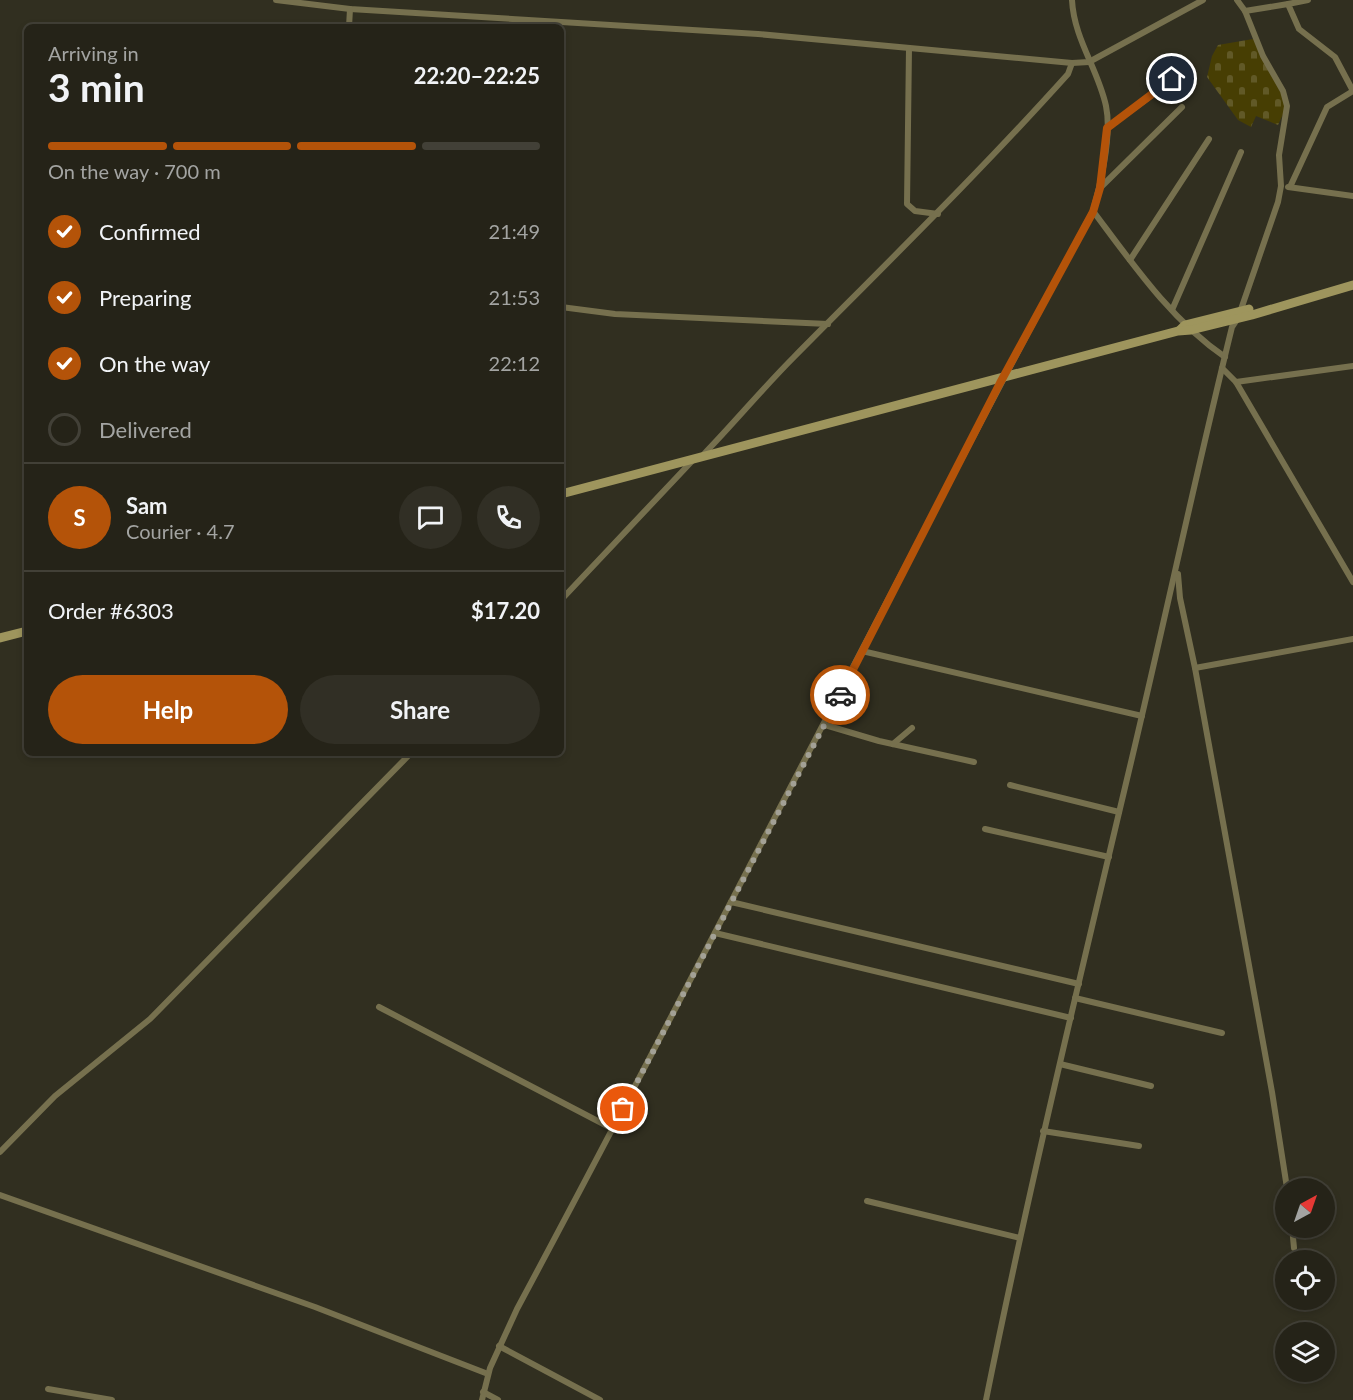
<!DOCTYPE html>
<meta charset="utf-8">
<style>
:root{--surface:#252318;--page:#312f25;--text:#f1f3f6;--muted:#a3a4a2;--line:#424037;--accent:#b45309}
body{margin:0;font-family:Lato,sans-serif;background:var(--page);color:var(--text);height:100vh;display:flex;flex-direction:column;font-size:22px;white-space:nowrap}
*{box-sizing:border-box;margin:0}
p{font-size:20px;color:var(--muted)}
.icon{flex:none;width:33px;height:33px;fill:none;stroke:currentColor;stroke-width:2;stroke-linecap:round;stroke-linejoin:round}
.map{position:relative;flex:1;overflow:hidden}
.panel{position:absolute;left:24px;top:24px;width:540px;height:732px;display:flex;flex-direction:column;background:var(--surface);border-radius:9px;box-shadow:0 3px 9px #0003,0 0 0 2px var(--line)}
.panel>*{flex:none}
.needle{width:39px;rotate:40deg}
.controls{position:absolute;left:1275px;top:1178px;display:grid;gap:12px}
.controls a{display:grid;place-items:center;width:60px;height:60px;border-radius:50%;background:var(--surface);box-shadow:0 3px 9px #0003,0 0 0 2px var(--line);font-size:30px}
.pin{position:absolute;display:grid;place-items:center;width:51px;height:51px;color:#fff;margin:-26px;border:3px solid #fff;border-radius:50%;box-shadow:0 2px 6px #0007}
.courier{position:absolute;display:grid;place-items:center;width:60px;height:60px;margin:-30px;border:4px solid #b45309;border-radius:50%;background:#fff;color:#222;box-shadow:0 2px 8px #0007}
.head em{font-style:normal;font-weight:700}
.head div{display:flex;flex-direction:column-reverse}
.head{display:flex;align-items:center;justify-content:space-between;height:102px;padding:0 24px}
h1{font-size:39px;font-weight:700;line-height:45px}
.bar{display:grid;grid-template-columns:repeat(4,1fr);gap:9px 6px;align-content:center;height:72px;padding:0 24px}
.bar i{height:8px;border-radius:4px;background:var(--line)}
.bar .selected{background:var(--accent)}
.bar p{grid-column:span 4}
.line{display:flex;align-items:center;gap:15px;padding:0 24px;border-top:2px solid var(--line)}
.line div{flex:1}
.round{display:grid;place-items:center;flex:none;width:63px;height:63px;border-radius:32px;background:var(--page)}
ol{padding:0 24px;list-style:none}
li{display:flex;align-items:center;gap:18px;height:66px}
li p{margin-inline-start:auto}
li .icon{padding:6px;border-radius:50%;background:var(--accent);color:#fff;stroke-width:4}
li:last-child{color:var(--muted)}
li i{width:33px;height:33px;border:3px solid var(--line);border-radius:50%}
.cta{display:flex;gap:12px;margin-top:auto;padding:12px 24px}
.cta a{flex:1;height:69px;border-radius:36px;background:var(--accent);color:#fff;font-size:24px;font-weight:700;line-height:69px;text-align:center}
.cta a+a{background:var(--page);color:var(--text)}
.map>svg:first-child{display:block}
</style>
<div class="map">
<svg width="1353" height="1400" viewBox="0 0 1353 1400">
<defs>
<pattern id="cemetery-stones" width="16" height="16" patternUnits="userSpaceOnUse" patternTransform="scale(1.5)"><rect width="16" height="16" fill="#473e03"/><path d="M2 7V4a2 2 0 0 1 4 0v3zM10 15v-3a2 2 0 0 1 4 0v3z" fill="#615927"/></pattern>
</defs>
<rect width="100%" height="100%" fill="#312f20"/>
<polygon fill="url(#cemetery-stones)" points="1253,39 1282,93 1285,110 1278,125 1256,116 1251,127 1238,120 1207,77 1212,56 1218,45"/>
<g fill="none" stroke-linecap="round" stroke-linejoin="round">
<g stroke="#76704e" stroke-width="6">
<polyline points="276,0 350,9 758,34 1072,63 1089,62 1203,0"/>
<path d="M1072 0C1074 39 1098 69 1106 106 1112 135 1101 182 1093 211 1132 263 1171 320 1225 357"/>
<polyline points="1245,11 1288,4"/>
<polyline points="349,27 350,9"/>
<polyline points="909,48 907,204 915,211 938,214"/>
<polyline points="1107,128 1182,73"/>
<polyline points="1288,187 1353,196"/>
<polyline points="1290,187 1327,107 1353,91 1335,57 1299,29 1288,4 1308,0"/>
<polyline points="1100,188 1182,107"/>
<polyline points="1130,260 1209,139"/>
<polyline points="561,307 615,314 828,324"/>
<polyline points="1172,310 1241,152"/>
<polyline points="1222,368 1236,382 1353,582"/>
<polyline points="1236,382 1353,366"/>
<path d="M704 454C735 422 763 388 794 357 887 263 980 172 1068 74L1072 63"/>
<polyline points="1178,574 1180,598 1195,668 1272,1092 1287,1188"/>
<polyline points="561,600 694,459"/>
<polyline points="862,651 1142,716"/>
<polyline points="1195,668 1353,639"/>
<polyline points="825,725 879,741 974,762"/>
<polyline points="893,744 912,728"/>
<polyline points="1010,785 1119,812"/>
<polyline points="985,829 1109,857"/>
<polyline points="731,902 1079,984"/>
<polyline points="715,933 1071,1018"/>
<polyline points="1075,998 1222,1033"/>
<polyline points="379,1007 613,1129"/>
<polyline points="1060,1064 1151,1086"/>
<polyline points="1043,1131 1139,1146"/>
<polyline points="0,1152 55,1096 150,1019 411,753"/>
<polyline points="0,1195 315,1307 488,1374"/>
<polyline points="867,1201 1020,1238"/>
<polyline points="1292,1227 1294,1248"/>
<polyline points="499,1346 600,1400"/>
<polyline points="48,1389 112,1400"/>
<polyline points="483,1392 498,1400"/>
<path d="M482 1400 490 1368 517 1309C712 945 897 575 1093 211"/>
<path d="M986 1400C1028 1192 1078 986 1127 779 1163 629 1195 477 1232 327L1238 318 1278 202 1281 186 1279 155 1287 106 1283 91 1263 56 1245 11 1237 0"/>
</g>
<g stroke="#9e955d" stroke-width="9">
<polyline points="1180,330 1185,325 1249,309"/>
<polyline points="561,494 1178,331 1191,330 1252,315 1353,285"/>
<polyline points="0,638 27,631"/>
</g>
</g>
<g fill="none" stroke-linecap="round" stroke-linejoin="round">
<polyline stroke="#a3a196" stroke-width="6" stroke-dasharray="0 10.8" points="623,1109 840,695"/>
<polyline stroke="#b45309" stroke-width="8" points="840,695 1000,383 1093,212 1100,188 1107,128 1172,79"/>
</g>
</svg>
<div class="controls">
<a><svg class="needle" viewBox="-14 -14 28 28"><path d="M0-13l5 13h-10z" fill="#e53935"/><path d="M0 13l5-13h-10z" fill="#a3a4a2"/></svg></a>
<a><svg class="icon" aria-label="locate" viewBox="0 0 24 24"><circle cx="12" cy="12" r="6"/><path d="M12 2v4M12 18v4M2 12h4M18 12h4"/></svg></a>
<a><svg class="icon" aria-label="layers" viewBox="0 0 24 24"><path d="M12 4l9 5-9 5-9-5zM3 14l9 5 9-5"/></svg></a>
</div>
<div class="pin" style="left:623px;top:1109px;background:#ea580c"><svg class="icon" aria-label="bag" viewBox="0 0 24 24"><path d="M5 8h14l-1 12H6zM9 8a3 3 0 0 1 6 0"/></svg></div>
<div class="pin" style="left:1172px;top:79px;background:#1f2937"><svg class="icon" aria-label="home" viewBox="0 0 24 24"><path d="M3 11l9-7 9 7M6 9v11h12V9"/></svg></div>
<div class="courier" style="left:840px;top:695px"><svg class="icon" aria-label="car" viewBox="0 0 24 24"><path d="M5 17H2v-5l4-1 3-4h7l3 4 3 1v5h-3M9 17h6M6 11h13"/><circle cx="7" cy="17" r="2"/><circle cx="17" cy="17" r="2"/></svg></div>
<section class="panel">
<div class="head"><div><h1>3 min</h1><p>Arriving in</p></div><em>22:20–22:25</em></div>
<div class="bar"><i class="selected"></i><i class="selected"></i><i class="selected"></i><i></i><p>On the way · 700 m</p></div>
<ol>
<li><svg class="icon" aria-label="check" viewBox="0 0 24 24"><path d="M5 12l5 5 9-10"/></svg>Confirmed<p>21:49</p></li>
<li><svg class="icon" aria-label="check" viewBox="0 0 24 24"><path d="M5 12l5 5 9-10"/></svg>Preparing<p>21:53</p></li>
<li><svg class="icon" aria-label="check" viewBox="0 0 24 24"><path d="M5 12l5 5 9-10"/></svg>On the way<p>22:12</p></li>
<li><i></i>Delivered</li>
</ol>
<div class="line" style="height:108px"><b class="round" style="background:var(--accent);color:#fff">S</b><div><b>Sam</b><p>Courier · 4.7</p></div><a class="round"><svg class="icon" aria-label="chat" viewBox="0 0 24 24"><path d="M4 5h16v11H9l-5 4z"/></svg></a><a class="round"><svg class="icon" aria-label="phone" viewBox="0 0 24 24"><path d="M5 4h4l2 5-3 2q2 4 5 5l2-3 5 2v4C11 20 4 13 5 4z"/></svg></a></div>
<div class="line" style="height:78px"><div>Order #6303</div><b>$17.20</b></div>
<div class="cta"><a>Help</a><a>Share</a></div>
</section>
</div>
